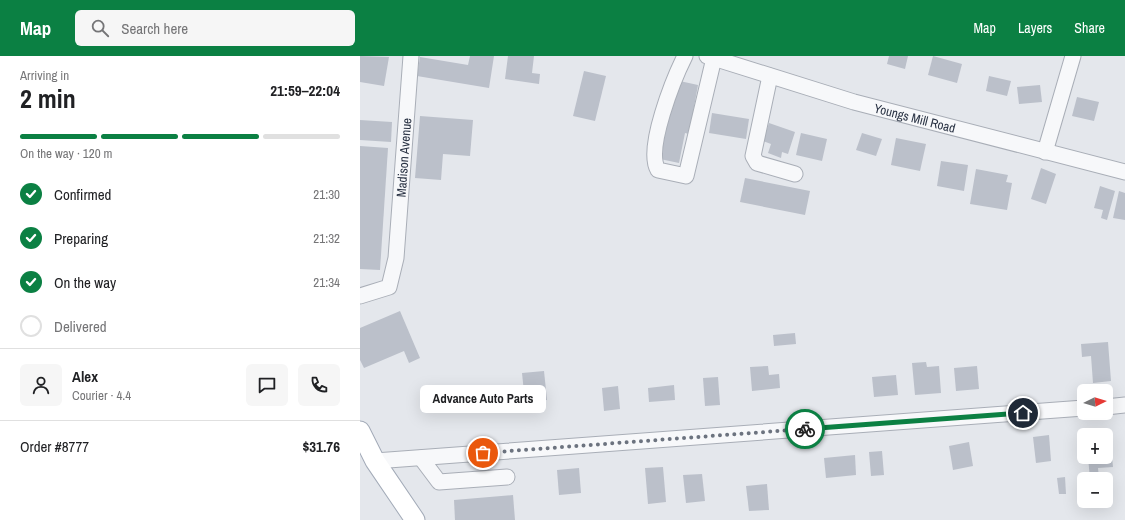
<!DOCTYPE html>
<meta charset="utf-8">
<style>
:root{--surface:#fff;--page:#f6f6f6;--text:#202124;--muted:#757577;--line:#e0e0e0;--accent:#0b8043}
body{margin:0;font-family:"Archivo Narrow",sans-serif;background:var(--page);color:var(--text);height:100vh;display:flex;flex-direction:column;font-size:15px;white-space:nowrap}
*{box-sizing:border-box;margin:0}
p{font-size:13px;color:var(--muted)}
.icon{flex:none;width:22px;height:22px;fill:none;stroke:currentColor;stroke-width:2;stroke-linecap:round;stroke-linejoin:round}
.map{position:relative;flex:1;overflow:hidden}
.panel{display:flex;flex-direction:column;background:var(--surface);width:360px}
.panel>*{flex:none}
.needle{width:26px;rotate:85deg}
.tools{position:absolute;left:717px;top:328px;display:grid;gap:8px}
.tools a{display:grid;place-items:center;width:36px;height:36px;border-radius:6px;background:var(--surface);box-shadow:0 4px 16px #0002;font-size:20px}
.pin{position:absolute;display:grid;place-items:center;width:34px;height:34px;color:#fff;margin:-17px;border:2px solid #fff;border-radius:50%;box-shadow:0 1px 4px #0007}
.courier{position:absolute;display:grid;place-items:center;width:40px;height:40px;margin:-20px;border:3px solid #0b8043;border-radius:50%;background:#fff;color:#222;box-shadow:0 1px 5px #0007}
.bubble{position:absolute;height:28px;border-radius:6px;background:var(--surface);box-shadow:0 4px 16px #0002;font-size:13px;font-weight:700;line-height:28px;text-align:center}
.head em{font-style:normal;font-weight:700}
.head div{display:flex;flex-direction:column-reverse}
.head{display:flex;align-items:center;justify-content:space-between;height:68px;padding:0 20px}
h1{font-size:26px;font-weight:700;line-height:30px}
.bar{display:grid;grid-template-columns:repeat(4,1fr);gap:6px 4px;align-content:center;height:48px;padding:0 20px}
.bar i{height:5px;border-radius:3px;background:var(--line)}
.bar .on{background:var(--accent)}
.bar p{grid-column:span 4}
.line{display:flex;align-items:center;gap:10px;padding:0 20px;border-top:1px solid var(--line)}
.line div{flex:1}
.round{display:grid;place-items:center;flex:none;width:42px;height:42px;border-radius:6px;background:var(--page)}
ol{padding:0 20px;list-style:none}
li{display:flex;align-items:center;gap:12px;height:44px}
li p{margin-inline-start:auto}
li .icon{padding:4px;border-radius:50%;background:var(--accent);color:#fff;stroke-width:4}
li:last-child{color:var(--muted)}
li i{width:22px;height:22px;border:2px solid var(--line);border-radius:50%}
header{display:flex;align-items:center;gap:24px;box-sizing:border-box;height:56px;padding:0 20px;background:var(--accent);color:#fff}
header strong{font-size:19px}
nav{display:flex;gap:22px;margin-inline-start:auto;font-size:14px}
.search{width:280px;height:36px;background:var(--page);display:flex;align-items:center;gap:10px;box-sizing:border-box;padding:0 14px;border-radius:6px;color:var(--muted);font-size:15px}
main{display:flex;flex:1;min-height:0}
.map>svg:first-child{display:block}
</style>
<header>
<strong>Map</strong>
<div class="search"><svg class="icon" aria-label="search" viewBox="0 0 24 24"><circle cx="10" cy="10" r="6"/><path d="M15 15l6 6"/></svg>Search here</div>
<nav><a>Map</a><a>Layers</a><a>Share</a></nav>
</header>
<main>
<section class="panel">
<div class="head"><div><h1>2 min</h1><p>Arriving in</p></div><em>21:59–22:04</em></div>
<div class="bar"><i class="on"></i><i class="on"></i><i class="on"></i><i></i><p>On the way · 120 m</p></div>
<ol>
<li><svg class="icon" aria-label="check" viewBox="0 0 24 24"><path d="M5 12l5 5 9-10"/></svg>Confirmed<p>21:30</p></li>
<li><svg class="icon" aria-label="check" viewBox="0 0 24 24"><path d="M5 12l5 5 9-10"/></svg>Preparing<p>21:32</p></li>
<li><svg class="icon" aria-label="check" viewBox="0 0 24 24"><path d="M5 12l5 5 9-10"/></svg>On the way<p>21:34</p></li>
<li><i></i>Delivered</li>
</ol>
<div class="line" style="height:72px"><a class="round"><svg class="icon" aria-label="person" viewBox="0 0 24 24"><circle cx="12" cy="8" r="4"/><path d="M4 21q1-7 8-7t8 7"/></svg></a><div><b>Alex</b><p>Courier · 4.4</p></div><a class="round"><svg class="icon" aria-label="chat" viewBox="0 0 24 24"><path d="M4 5h16v11H9l-5 4z"/></svg></a><a class="round"><svg class="icon" aria-label="phone" viewBox="0 0 24 24"><path d="M5 4h4l2 5-3 2q2 4 5 5l2-3 5 2v4C11 20 4 13 5 4z"/></svg></a></div>
<div class="line" style="height:52px"><div>Order #8777</div><b>$31.76</b></div>
</section>
<div class="map">
<svg width="765" height="464" viewBox="0 0 765 464">
<rect width="100%" height="100%" fill="#e4e7ec"/>
<g fill="#bbc0ca">
<polygon points="0,0 29,1 24,30 0,26"/>
<polygon points="110,0 134,0 129,32 57,20 60,1 108,9"/>
<polygon points="148,0 174,0 172,17 180,18 179,28 145,23"/>
<polygon points="529,0 548,0 545,13 527,8"/>
<polygon points="573,0 602,8 597,27 568,19"/>
<polygon points="224,15 246,20 235,65 213,60"/>
<polygon points="629,20 651,25 647,40 626,35"/>
<polygon points="315,24 338,29 329,78 325,77 319,107 300,103"/>
<polygon points="680,29 682,46 659,48 657,31"/>
<polygon points="717,41 739,46 734,65 712,60"/>
<polygon points="352,57 389,63 386,83 349,77"/>
<polygon points="60,60 113,64 110,100 83,98 81,124 55,122"/>
<polygon points="0,64 32,66 31,86 0,84"/>
<polygon points="409,67 435,76 428,98 422,96 421,102 408,97 411,88 403,85"/>
<polygon points="441,77 467,83 462,105 436,99"/>
<polygon points="502,77 522,83 516,100 496,94"/>
<polygon points="536,82 566,88 560,115 531,109"/>
<polygon points="0,90 28,92 20,214 0,213"/>
<polygon points="581,105 608,109 604,135 577,130"/>
<polygon points="681,112 696,118 686,148 671,143"/>
<polygon points="616,113 648,119 646,126 652,127 647,154 610,148"/>
<polygon points="385,122 450,135 445,159 380,146"/>
<polygon points="740,130 755,135 747,164 741,162 743,154 734,152"/>
<polygon points="759,135 765,137 765,164 753,162"/>
<polygon points="40,255 60,302 49,307 44,295 4,312 0,304 0,272"/>
<polygon points="435,277 436,288 414,290 413,279"/>
<polygon points="748,286 751,325 733,327 731,300 722,301 721,288"/>
<polygon points="566,306 567,311 579,310 581,337 555,339 552,307"/>
<polygon points="408,310 409,319 419,318 420,332 392,335 390,311"/>
<polygon points="617,310 619,333 596,335 594,312"/>
<polygon points="184,315 187,344 165,346 162,317"/>
<polygon points="536,319 538,339 514,341 512,321"/>
<polygon points="358,321 360,349 345,350 343,322"/>
<polygon points="314,329 315,344 289,346 288,332"/>
<polygon points="258,330 260,353 244,355 242,332"/>
<polygon points="749,373 753,411 738,412 739,422 730,423 728,401 746,401 746,379 727,379 726,375"/>
<polygon points="689,379 691,405 676,407 673,381"/>
<polygon points="609,386 613,410 593,414 589,390"/>
<polygon points="522,395 524,419 511,420 509,396"/>
<polygon points="495,399 496,419 466,422 464,402"/>
<polygon points="303,411 306,446 288,448 285,412"/>
<polygon points="219,412 221,437 199,439 197,414"/>
<polygon points="342,418 345,445 326,447 323,419"/>
<polygon points="705,421 706,438 699,438 697,422"/>
<polygon points="407,428 409,454 389,455 386,430"/>
<polygon points="153,439 155,464 95,464 94,444"/>
</g>
<g fill="none" stroke-linecap="round" stroke-linejoin="round">
<defs>
<g id="minor">
<path d="M325 0C314 22 285 93 298 114L326 120 354 2"/>
<path id="s1" d="M347 0 494 46 765 116"/>
<polyline points="410,20 393,100 397,107 435,118"/>
<polyline points="685,96 713,0"/>
<path id="s2" d="M0 240 29 231 36 202 51 0"/>
<polyline points="746,351 765,349"/>
<polyline points="61,402 79,426 147,421"/>
<polyline points="15,405 724,352"/>
</g>
<polyline id="major" points="0,375 15,405 55,464"/>
</defs>
<use href="#minor" stroke="#a9aeb7" stroke-width="17"/>
<use href="#major" stroke="#a3abb8" stroke-width="21"/>
<use href="#minor" stroke="#f7f8fa" stroke-width="15"/>
<use href="#major" stroke="#fff" stroke-width="19"/>
</g>
<g fill="none" stroke-linecap="round" stroke-linejoin="round">
<polyline stroke="#6c737f" stroke-width="4" stroke-dasharray="0 7.2" points="123,397 445,373"/>
<polyline stroke="#0b8043" stroke-width="5" points="445,373 663,357"/>
</g>
<g text-anchor="middle" stroke-width="3" stroke-linejoin="round" paint-order="stroke">
<g font-size="13" fill="#2b3445" stroke="#f4f6f9">
<text dy="5" stroke="none"><textPath href="#s1" startOffset="217">Youngs Mill Road</textPath></text>
<text dy="5" stroke="none"><textPath href="#s2" startOffset="161">Madison Avenue</textPath></text>
</g>
</g>
</svg>
<div class="tools">
<a><svg class="needle" viewBox="-14 -14 28 28"><path d="M0-13l5 13h-10z" fill="#e53935"/><path d="M0 13l5-13h-10z" fill="#757577"/></svg></a>
<a>+</a>
<a>−</a>
</div>
<div class="pin" style="left:123px;top:397px;background:#ea580c"><svg class="icon" aria-label="bag" viewBox="0 0 24 24"><path d="M5 8h14l-1 12H6zM9 8a3 3 0 0 1 6 0"/></svg></div>
<div class="pin" style="left:663px;top:357px;background:#1f2937"><svg class="icon" aria-label="home" viewBox="0 0 24 24"><path d="M3 11l9-7 9 7M6 9v11h12V9"/></svg></div>
<div class="courier" style="left:445px;top:373px"><svg class="icon" aria-label="bike" viewBox="0 0 24 24"><circle cx="6" cy="16" r="4"/><circle cx="18" cy="16" r="4"/><path d="M6 16l4-8h5l3 8M10 8l3 8H6M13 5h3"/></svg></div>
<div class="bubble" style="left:60px;top:329px;width:126px">Advance Auto Parts</div>
</div>
</main>
